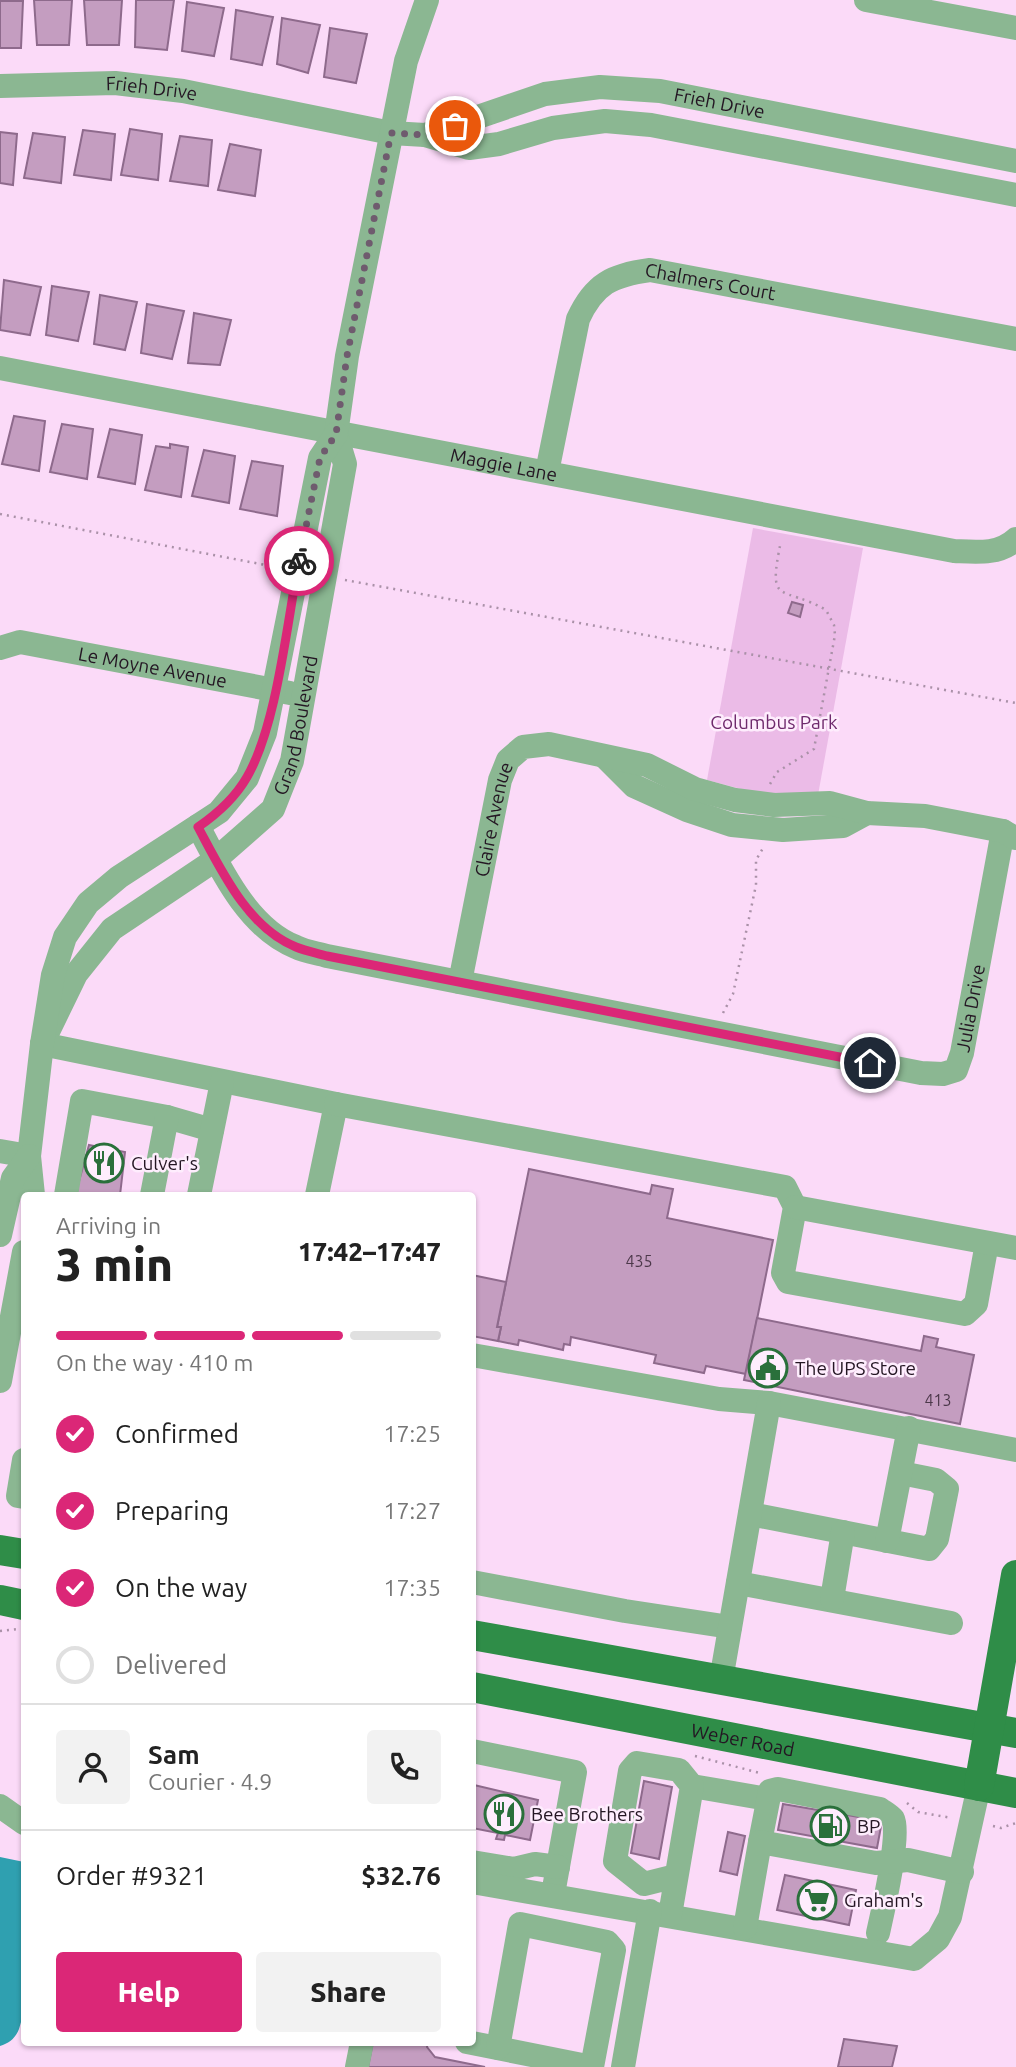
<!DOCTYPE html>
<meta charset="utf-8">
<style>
:root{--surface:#fff;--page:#f2f2f2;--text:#222;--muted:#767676;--line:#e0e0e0;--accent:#db2777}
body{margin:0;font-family:Ubuntu,sans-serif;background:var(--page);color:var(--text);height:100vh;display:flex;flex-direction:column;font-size:26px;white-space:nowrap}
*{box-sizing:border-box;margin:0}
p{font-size:23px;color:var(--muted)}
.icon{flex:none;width:38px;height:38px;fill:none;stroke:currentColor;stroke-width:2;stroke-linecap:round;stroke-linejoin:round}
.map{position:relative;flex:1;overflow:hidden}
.panel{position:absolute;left:21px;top:1192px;width:455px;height:854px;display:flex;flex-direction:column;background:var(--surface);border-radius:7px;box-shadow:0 2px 5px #0004}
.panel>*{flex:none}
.pin{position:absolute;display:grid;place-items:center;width:60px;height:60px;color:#fff;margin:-30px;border:4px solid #fff;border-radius:50%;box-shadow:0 2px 7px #0007}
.courier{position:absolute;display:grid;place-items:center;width:70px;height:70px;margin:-35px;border:5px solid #db2777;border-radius:50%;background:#fff;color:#222;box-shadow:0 2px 9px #0007}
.overview em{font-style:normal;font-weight:800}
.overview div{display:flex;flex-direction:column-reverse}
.overview{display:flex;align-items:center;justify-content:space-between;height:119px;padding:0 35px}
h1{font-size:46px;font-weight:800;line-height:52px}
.bar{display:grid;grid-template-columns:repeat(4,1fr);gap:10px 7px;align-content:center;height:84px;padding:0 35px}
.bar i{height:9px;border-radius:5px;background:var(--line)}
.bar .selected{background:var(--accent)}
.bar p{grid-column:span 4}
.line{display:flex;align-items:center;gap:18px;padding:0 35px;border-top:2px solid var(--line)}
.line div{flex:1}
.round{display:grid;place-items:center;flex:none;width:74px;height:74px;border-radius:7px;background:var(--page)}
ol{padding:0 35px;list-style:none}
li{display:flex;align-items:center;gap:21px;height:77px}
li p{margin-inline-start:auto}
li .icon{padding:7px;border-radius:50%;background:var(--accent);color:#fff;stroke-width:4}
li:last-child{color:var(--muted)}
li i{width:38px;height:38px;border:4px solid var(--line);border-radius:50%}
.primary-button{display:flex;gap:14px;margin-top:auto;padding:14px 35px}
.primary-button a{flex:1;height:80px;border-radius:7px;background:var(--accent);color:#fff;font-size:28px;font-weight:800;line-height:80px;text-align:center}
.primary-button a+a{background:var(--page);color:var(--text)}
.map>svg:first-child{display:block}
</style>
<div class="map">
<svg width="1016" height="2067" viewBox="0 0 1016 2067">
<rect width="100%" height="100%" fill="#fbdaf8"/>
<polygon fill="#ebbbe7" points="753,528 863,548 818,795 756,793 707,780"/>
<path fill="#2fa0b0" d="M0 1857 24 1862C25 1904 32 1993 19 2029 15 2039 9 2043 0 2046Z"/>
<g fill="#c49dc0" stroke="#8e6a8c" stroke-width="2">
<polygon points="34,0 72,0 69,45 37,45"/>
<polygon points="84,0 122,0 119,45 87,45"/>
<polygon points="136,0 174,0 167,50 135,47"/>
<polygon points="0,1 23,1 21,48 0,48"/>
<polygon points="187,2 224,8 214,56 182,51"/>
<polygon points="236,10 273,17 262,65 231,59"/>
<polygon points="282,18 320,25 308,73 277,64"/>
<polygon points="330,28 367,34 356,83 324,77"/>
<polygon points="130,129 162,134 158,180 121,175"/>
<polygon points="83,130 115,134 111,180 74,175"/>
<polygon points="0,132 17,134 13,185 0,183"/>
<polygon points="33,133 65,137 61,183 24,178"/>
<polygon points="180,136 212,140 208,186 170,181"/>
<polygon points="230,144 261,150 255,196 218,190"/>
<polygon points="4,280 41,287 30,335 0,330"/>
<polygon points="52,286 89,292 78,341 46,335"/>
<polygon points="100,295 137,302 125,350 94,344"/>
<polygon points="147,304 184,311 172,359 141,353"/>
<polygon points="194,313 231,320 220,365 188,363"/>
<polygon points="14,416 45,421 39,471 2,464"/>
<polygon points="62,424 93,429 87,479 50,472"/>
<polygon points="110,429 142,435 135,484 98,477"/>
<polygon points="170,444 188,447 181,497 145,490 156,446 170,448"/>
<polygon points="204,450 235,456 229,503 192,496"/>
<polygon points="252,461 283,466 277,516 240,509"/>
<polygon points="792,602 803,605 800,617 788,613"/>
<polygon points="89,1145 125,1152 120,1195 79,1195 76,1192"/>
<polygon points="529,1169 650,1194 652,1185 673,1189 667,1218 773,1240 746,1374 706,1366 704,1373 654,1363 656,1355 571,1337 570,1345 564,1344 563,1350 519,1340 518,1345 498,1341 501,1327 497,1327"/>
<polygon points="472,1275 506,1282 497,1327 501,1327 498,1341 472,1336"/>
<polygon points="757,1318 921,1351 924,1336 938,1339 936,1347 974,1355 960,1424 744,1380"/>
<polygon points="644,1781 672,1787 659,1859 631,1853"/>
<polygon points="474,1785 538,1800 530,1840 505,1835 504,1840 496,1839 498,1833 472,1828"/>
<polygon points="783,1804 882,1821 877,1848 778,1830"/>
<polygon points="728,1832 745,1836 737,1875 720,1871"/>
<polygon points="785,1875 856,1890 849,1925 777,1910"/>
<polygon points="844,2039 897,2046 892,2067 838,2067"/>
<polygon points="373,2042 428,2042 427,2047 435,2057 485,2067 368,2067"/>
</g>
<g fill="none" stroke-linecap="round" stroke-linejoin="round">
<g stroke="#aa91a8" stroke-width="2.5" stroke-dasharray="2 5" stroke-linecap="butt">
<polyline points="0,514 276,567"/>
<polyline points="345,580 1016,703"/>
<path d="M770 784 777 772 814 749 835 635 834 625 826 610C781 584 767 608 781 541"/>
<polyline points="723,1013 733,994 756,885 756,860 763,848"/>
<polyline points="0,1631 18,1629"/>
<polyline points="695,1756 760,1773"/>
<polyline points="907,1803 918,1812 952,1818"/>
<polyline points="993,1826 1001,1828 1016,1823"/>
</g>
<g stroke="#8bb792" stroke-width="24">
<polyline points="866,0 1016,28"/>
<path id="s1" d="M0 86 115 83 183 91 391 133 425 135 469 148 499 144 553 128 605 121 651 125 1016 195"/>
<path id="s2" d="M425 135 545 94 600 87 660 91 1016 161"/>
<path id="s3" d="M0 368 954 551C976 552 999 555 1016 539"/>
<path id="s4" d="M547 472 578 319C594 284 612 275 650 270L1016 339"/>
<path id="s5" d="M0 648 20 642 290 693"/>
<polyline points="605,757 634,786 687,810 732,825 783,830 843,826 867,813"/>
<path id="s6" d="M198 826C221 870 248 928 296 947 306 952 317 953 327 956L921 1073 943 1074 956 1070 962 1053 1003 831"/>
<path id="s7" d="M460 982 500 780 508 760 523 747 549 744 647 765 695 789 735 800 774 805 830 803 867 813 925 816 1003 831 1015 838"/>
<path id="s8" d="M42 1044 76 974 112 929 215 860 273 809 292 761 345 464 336 434 347 356 406 61 427 0"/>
<polyline points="42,1044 336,1104 317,1195"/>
<polyline points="336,1104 785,1187 795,1207 783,1273 788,1282 965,1314 976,1304 987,1243"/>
<polyline points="0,1151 29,1156"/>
<polyline points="33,1195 29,1156 42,1044 53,975 65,937 88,903 119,877 219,812 247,778 265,733 320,458 336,434"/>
<polyline points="66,1195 82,1101 167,1117 212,1130"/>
<polyline points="152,1195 167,1117"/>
<polyline points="199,1195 222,1082"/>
<polyline points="795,1207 1016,1248"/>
<polyline points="0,1235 13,1178 29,1156"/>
<polyline points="472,1355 719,1399 769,1403 1016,1450"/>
<polyline points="0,1381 24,1252"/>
<polyline points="24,1460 18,1496 24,1497"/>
<polyline points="750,1514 929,1549 937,1539 947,1489 936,1480 901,1473"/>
<polyline points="887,1541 909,1428"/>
<polyline points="472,1582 625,1611 730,1627"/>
<polyline points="738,1583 951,1623"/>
<polyline points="832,1599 843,1532"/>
<polyline points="721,1680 769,1403"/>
<polyline points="472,1751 575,1772 553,1894"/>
<polyline points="692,1786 768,1799"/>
<polyline points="0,1806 24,1823"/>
<path d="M760 1842 770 1791 778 1789 880 1809C884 1812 890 1815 893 1819 901 1833 882 1915 878 1933"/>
<polyline points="472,1862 514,1869 535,1864 558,1867"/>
<polyline points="472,1882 914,1959 938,1939 950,1917 979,1786"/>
<polyline points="670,1915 692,1786 679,1770 637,1763 630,1771 615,1861 644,1884 676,1876"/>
<polyline points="745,1928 760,1842 876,1863 908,1860 962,1872"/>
<polyline points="467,2042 592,2067"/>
<polyline points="498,2048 520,1924 607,1942 614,1950 592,2067"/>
<polyline points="357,2067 362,2042"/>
<polyline points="623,2067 650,1911"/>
</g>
<g stroke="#2f8d48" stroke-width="30">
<polyline points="0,1550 24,1554"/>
<polyline points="0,1600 24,1605"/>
<polyline points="472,1635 1016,1733"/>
<path id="s9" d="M472 1687 1016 1793"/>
<polyline points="979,1786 1016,1575"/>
</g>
</g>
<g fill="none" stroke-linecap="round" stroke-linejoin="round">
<polyline stroke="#6f5b6e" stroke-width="7" stroke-dasharray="0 12.6" points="299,561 320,458 336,434 347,356 391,133 425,135 455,126"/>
<path stroke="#db2777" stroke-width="9" d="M299 561C287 622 277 725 247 777 235 798 217 814 198 827 221 870 248 928 296 947 306 951 317 953 327 956L870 1063"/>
</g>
<defs>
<symbol id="restaurant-ring" viewBox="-11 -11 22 22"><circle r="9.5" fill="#feedfd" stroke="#2a703b" stroke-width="1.5"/><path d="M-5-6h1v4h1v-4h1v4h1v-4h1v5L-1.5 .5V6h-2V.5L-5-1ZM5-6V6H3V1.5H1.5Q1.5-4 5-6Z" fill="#2a703b"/></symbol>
<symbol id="civic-ring" viewBox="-11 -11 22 22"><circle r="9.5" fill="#feedfd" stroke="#2a703b" stroke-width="1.5"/><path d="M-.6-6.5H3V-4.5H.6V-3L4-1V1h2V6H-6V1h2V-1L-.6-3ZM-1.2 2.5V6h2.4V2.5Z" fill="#2a703b"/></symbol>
<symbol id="fuel-ring" viewBox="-11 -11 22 22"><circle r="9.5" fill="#feedfd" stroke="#2a703b" stroke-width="1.5"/><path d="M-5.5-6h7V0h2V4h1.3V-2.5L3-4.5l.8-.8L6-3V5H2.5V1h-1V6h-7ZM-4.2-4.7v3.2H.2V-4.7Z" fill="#2a703b"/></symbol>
<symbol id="supermarket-ring" viewBox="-11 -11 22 22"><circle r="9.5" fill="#feedfd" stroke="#2a703b" stroke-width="1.5"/><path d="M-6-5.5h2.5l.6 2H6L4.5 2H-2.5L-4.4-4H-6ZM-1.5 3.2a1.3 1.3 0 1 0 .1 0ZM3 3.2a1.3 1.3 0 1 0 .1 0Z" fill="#2a703b"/></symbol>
</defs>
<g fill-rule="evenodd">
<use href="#restaurant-ring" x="82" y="1141" width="44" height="44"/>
<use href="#civic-ring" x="746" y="1346" width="44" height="44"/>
<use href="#restaurant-ring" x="482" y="1792" width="44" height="44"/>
<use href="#fuel-ring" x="808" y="1804" width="44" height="44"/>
<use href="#supermarket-ring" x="795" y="1878" width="44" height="44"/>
</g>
<g text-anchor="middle" stroke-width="5" stroke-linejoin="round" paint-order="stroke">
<g font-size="16" fill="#4c384a">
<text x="639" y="1267">435</text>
<text x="938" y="1406">413</text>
</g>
<g font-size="19" fill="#241623" stroke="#feedfd">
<text dy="7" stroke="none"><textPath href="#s1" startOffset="152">Frieh Drive</textPath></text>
<text dy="7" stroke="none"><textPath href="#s2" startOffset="303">Frieh Drive</textPath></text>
<text dy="7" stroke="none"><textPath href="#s4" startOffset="310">Chalmers Court</textPath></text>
<text dy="7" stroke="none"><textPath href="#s3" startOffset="513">Maggie Lane</textPath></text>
<text dy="7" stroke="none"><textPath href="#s5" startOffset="156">Le Moyne Avenue</textPath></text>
<text dy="7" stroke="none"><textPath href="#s8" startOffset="424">Grand Boulevard</textPath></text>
<text dy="7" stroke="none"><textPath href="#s7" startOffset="166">Claire Avenue</textPath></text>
<text dy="7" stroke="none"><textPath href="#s6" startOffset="896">Julia Drive</textPath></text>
<text dy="7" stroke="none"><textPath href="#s9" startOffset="276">Weber Road</textPath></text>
</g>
<g font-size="19" fill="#6f2a6d" stroke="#feedfd">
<text x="774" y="729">Columbus Park</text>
</g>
<g font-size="19" fill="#241623" stroke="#feedfd" text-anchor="start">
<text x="131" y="1170">Culver's</text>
<text x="795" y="1375">The UPS Store</text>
<text x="531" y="1821">Bee Brothers</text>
<text x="857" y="1833">BP</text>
<text x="844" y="1907">Graham's</text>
</g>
</g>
</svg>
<div class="pin" style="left:455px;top:126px;background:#ea580c"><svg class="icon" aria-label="bag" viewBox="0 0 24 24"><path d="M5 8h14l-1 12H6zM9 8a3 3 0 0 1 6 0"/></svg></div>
<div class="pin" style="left:870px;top:1063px;background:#1f2937"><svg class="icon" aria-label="home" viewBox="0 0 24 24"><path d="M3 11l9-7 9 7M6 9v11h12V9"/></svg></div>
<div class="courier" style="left:299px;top:561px"><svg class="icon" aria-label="bike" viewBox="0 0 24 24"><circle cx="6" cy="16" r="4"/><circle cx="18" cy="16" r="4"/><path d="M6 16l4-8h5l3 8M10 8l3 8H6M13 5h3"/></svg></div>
<section class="panel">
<div class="overview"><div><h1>3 min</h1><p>Arriving in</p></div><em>17:42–17:47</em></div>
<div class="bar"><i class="selected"></i><i class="selected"></i><i class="selected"></i><i></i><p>On the way · 410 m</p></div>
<ol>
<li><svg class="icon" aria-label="check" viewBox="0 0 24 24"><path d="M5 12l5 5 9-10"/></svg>Confirmed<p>17:25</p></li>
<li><svg class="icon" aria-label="check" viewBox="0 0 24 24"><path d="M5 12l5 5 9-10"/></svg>Preparing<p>17:27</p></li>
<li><svg class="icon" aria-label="check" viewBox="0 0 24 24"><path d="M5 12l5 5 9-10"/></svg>On the way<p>17:35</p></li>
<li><i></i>Delivered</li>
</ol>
<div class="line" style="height:126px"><a class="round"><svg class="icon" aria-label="person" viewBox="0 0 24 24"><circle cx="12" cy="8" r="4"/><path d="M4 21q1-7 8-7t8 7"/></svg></a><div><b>Sam</b><p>Courier · 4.9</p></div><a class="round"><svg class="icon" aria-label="phone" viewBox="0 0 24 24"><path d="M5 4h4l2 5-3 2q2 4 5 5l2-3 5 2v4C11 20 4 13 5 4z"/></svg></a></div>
<div class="line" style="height:91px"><div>Order #9321</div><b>$32.76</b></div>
<div class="primary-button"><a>Help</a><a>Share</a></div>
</section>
</div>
